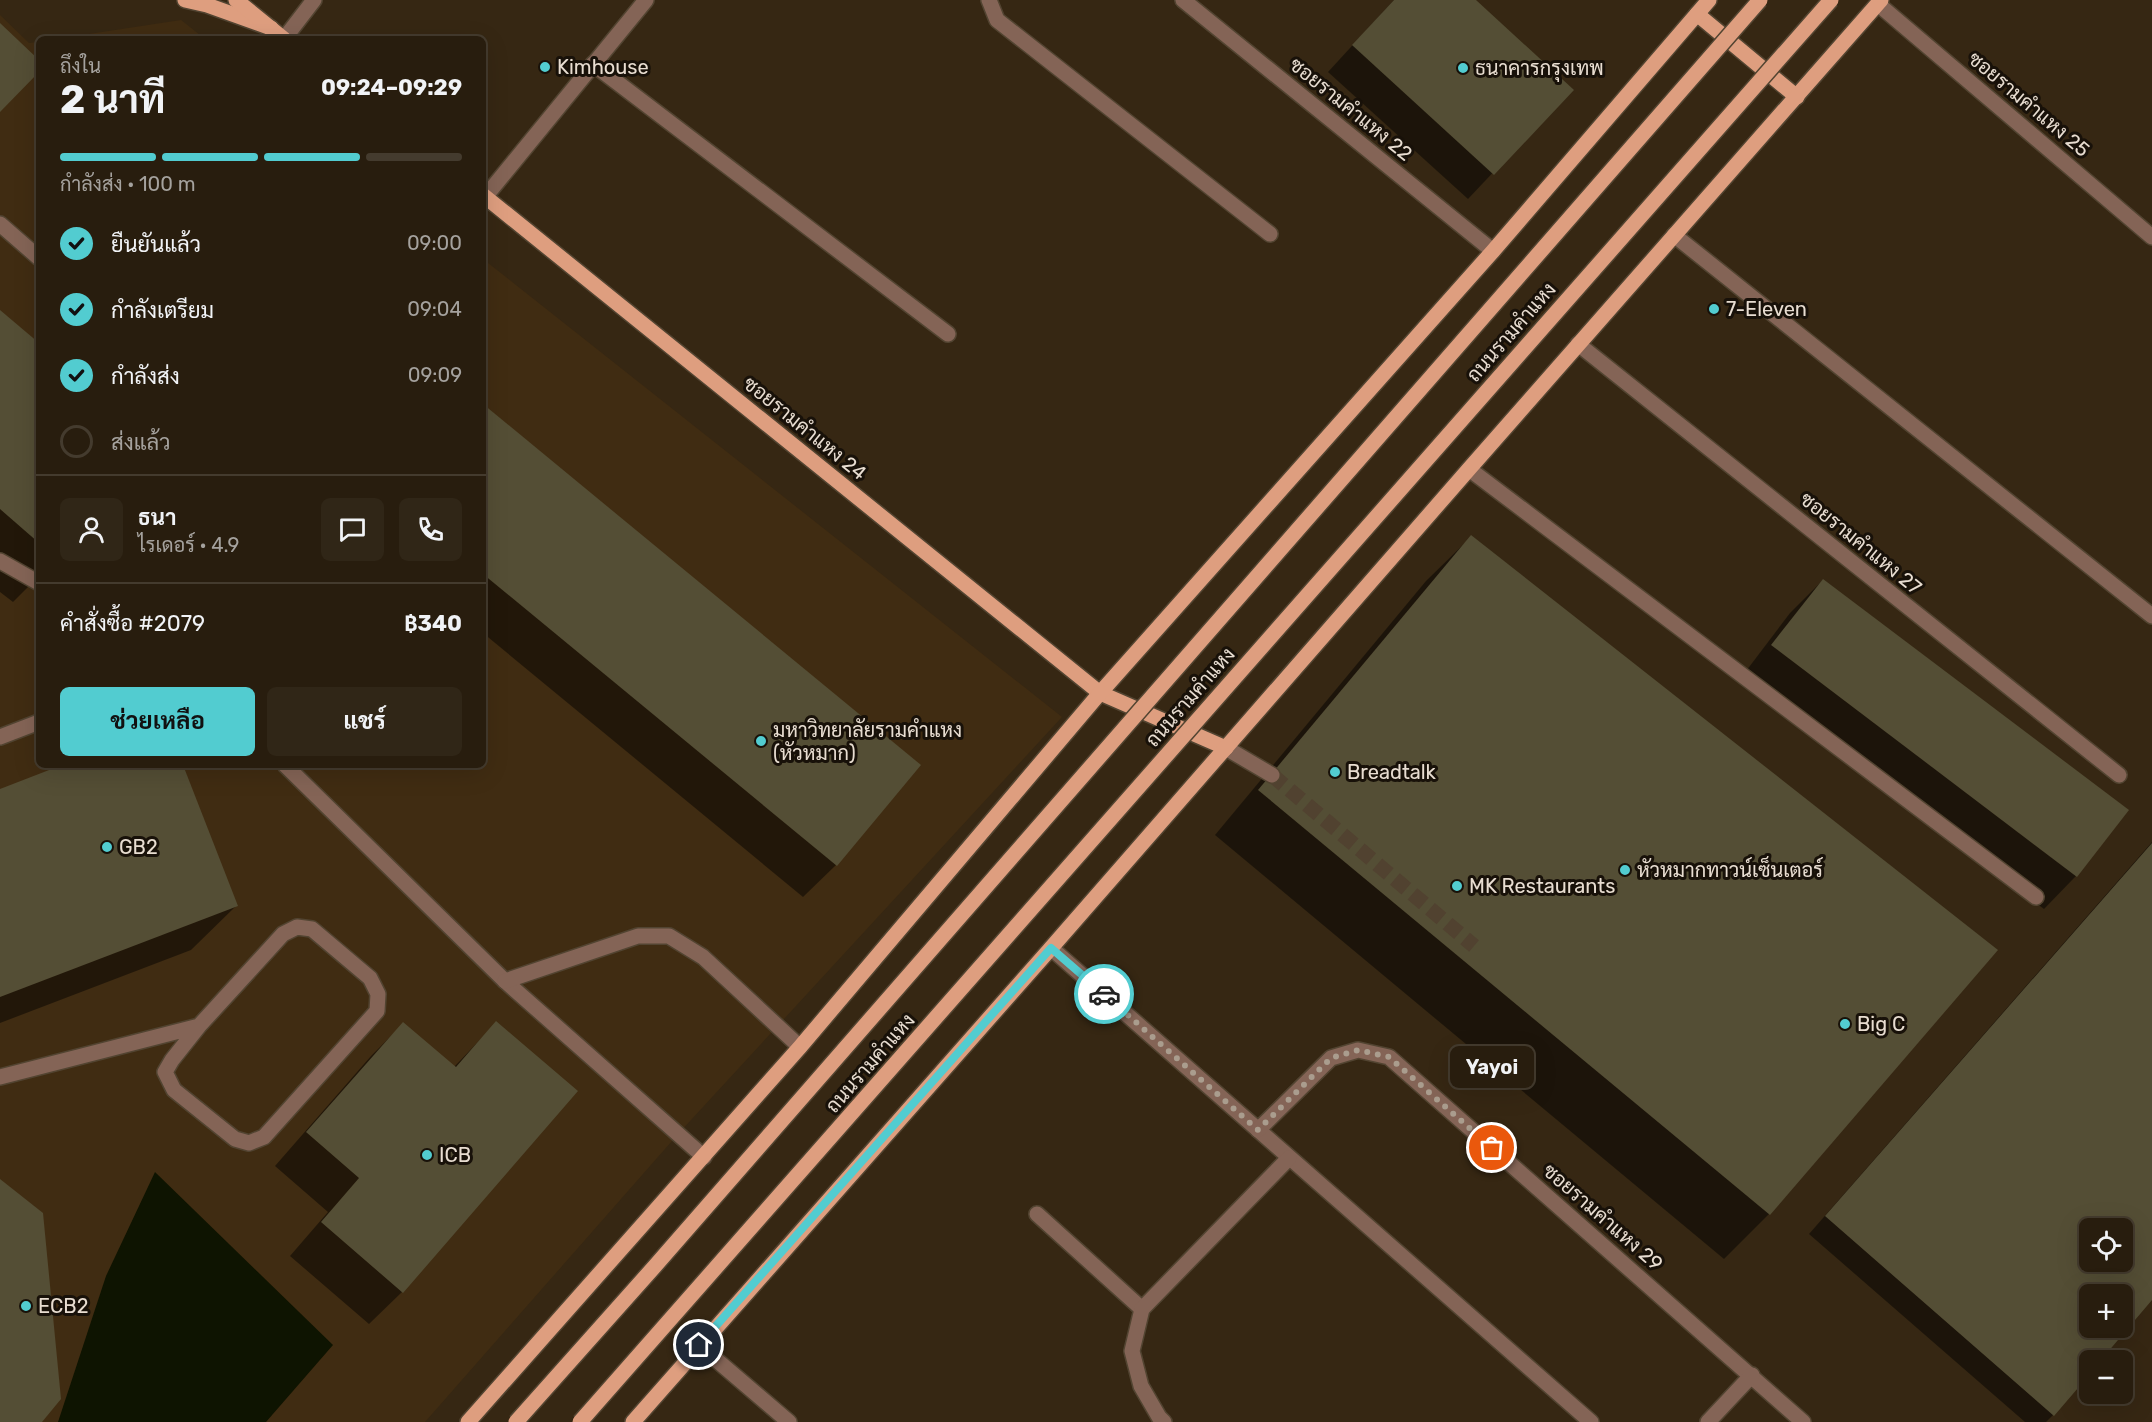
<!DOCTYPE html>
<html lang="th">
<meta charset="utf-8">
<style>
:root{--surface:#281d0e;--page:#302617;--text:#f1f3f6;--muted:#a5a29e;--line:#443b2e;--accent:#52ccd0}
body{margin:0;font-family:Rubik,Sarabun,sans-serif;background:var(--page);color:var(--text);height:100vh;display:flex;flex-direction:column;font-size:22px;white-space:nowrap}
*{box-sizing:border-box;margin:0}
p{font-size:20px;color:var(--muted)}
.icon{flex:none;width:33px;height:33px;fill:none;stroke:currentColor;stroke-width:2;stroke-linecap:round;stroke-linejoin:round}
.map{position:relative;flex:1;overflow:hidden}
.drawer{position:absolute;left:36px;top:36px;width:450px;height:732px;display:flex;flex-direction:column;background:var(--surface);border-radius:9px;box-shadow:0 6px 24px #0002,0 0 0 2px var(--line)}
.drawer>*{flex:none}
.tools{position:absolute;left:2079px;top:1218px;display:grid;gap:12px}
.tools a{display:grid;place-items:center;width:54px;height:54px;border-radius:9px;background:var(--surface);box-shadow:0 6px 24px #0002,0 0 0 2px var(--line);font-size:30px}
.pin{position:absolute;display:grid;place-items:center;width:51px;height:51px;color:#fff;margin:-26px;border:3px solid #fff;border-radius:50%;box-shadow:0 2px 6px #0007}
.courier{position:absolute;display:grid;place-items:center;width:60px;height:60px;margin:-30px;border:4px solid #52ccd0;border-radius:50%;background:#fff;color:#222;box-shadow:0 2px 8px #0007}
.bubble{position:absolute;height:42px;border-radius:9px;background:var(--surface);box-shadow:0 6px 24px #0002,0 0 0 2px var(--line);font-size:20px;font-weight:700;line-height:42px;text-align:center}
.headline em{font-style:normal;font-weight:700}
.headline div{display:flex;flex-direction:column-reverse}
.headline{display:flex;align-items:center;justify-content:space-between;height:102px;padding:0 24px}
h1{font-size:39px;font-weight:700;line-height:45px}
.bar{display:grid;grid-template-columns:repeat(4,1fr);gap:9px 6px;align-content:center;height:72px;padding:0 24px}
.bar i{height:8px;border-radius:4px;background:var(--line)}
.bar .selected{background:var(--accent)}
.bar p{grid-column:span 4}
.line{display:flex;align-items:center;gap:15px;padding:0 24px;border-top:2px solid var(--line)}
.line div{flex:1}
.round{display:grid;place-items:center;flex:none;width:63px;height:63px;border-radius:9px;background:var(--page)}
ol{padding:0 24px;list-style:none}
li{display:flex;align-items:center;gap:18px;height:66px}
li p{margin-inline-start:auto}
li .icon{padding:6px;border-radius:50%;background:var(--accent);color:#111;stroke-width:4}
li:last-child{color:var(--muted)}
li i{width:33px;height:33px;border:3px solid var(--line);border-radius:50%}
.action{display:flex;gap:12px;margin-top:auto;padding:12px 24px}
.action a{flex:1;height:69px;border-radius:9px;background:var(--accent);color:#111;font-size:24px;font-weight:700;line-height:69px;text-align:center}
.action a+a{background:var(--page);color:var(--text)}
.map>svg:first-child{display:block}
</style>
<div class="map">
<svg width="2152" height="1422" viewBox="0 0 2152 1422">
<rect width="100%" height="100%" fill="#362713"/>
<g fill="#402c12">
<polygon points="0,15 29,43 39,42 39,765 483,765 483,259 1062,717 679,1133 425,1422 0,1422"/>
<polygon points="181,20 205,39 56,39"/>
</g>
<polygon fill="#0e1401" points="155,1172 333,1345 266,1422 58,1422 106,1276"/>
<g fill="#0007" fill-rule="evenodd">
<polygon points="1394,0 1473,0 1571,90 1468,199 1328,72"/>
<polygon points="0,312 39,345 39,576 13,602 0,592"/>
<polygon points="483,406 836,865 803,897 483,633"/>
<polygon points="1471,537 1995,950 1769,1214 1724,1259 1215,835 1426,581"/>
<polygon points="1823,580 2076,876 2044,909 1740,679 1790,613"/>
<polygon points="66,765 181,765 236,906 191,950 0,1023 0,790"/>
<path d="M2152 842V1298L2099 1360H2090L2053 1415 2046 1422H2025L1809 1234ZM2090 1228H2122V1262H2090ZM2090 1294H2122V1328H2090Z"/>
<polygon points="496,1023 402,1292 369,1324 290,1256 328,1212 275,1166 371,1056 403,1024 454,1067"/>
</g>
<g fill="#544e35" fill-rule="evenodd">
<polygon points="1394,0 1476,0 1574,90 1494,175 1352,45"/>
<polygon points="0,23 39,60 39,72 0,112"/>
<polygon points="0,310 39,343 39,543 0,509"/>
<polygon points="483,404 921,765 837,866 483,574"/>
<polygon points="1471,535 1998,950 1770,1215 1258,790"/>
<polygon points="1823,579 2129,810 2077,877 1771,645"/>
<polygon points="62,765 183,765 238,906 0,997 0,789"/>
<path d="M2152 843V1300L2101 1360H2090V1374L2054 1416 1825 1216ZM2090 1228H2122V1262H2090ZM2090 1294H2122V1328H2090Z"/>
<polygon points="496,1021 578,1091 403,1293 321,1222 359,1178 306,1132 403,1022 456,1067"/>
<polygon points="0,1179 43,1213 61,1399 42,1422 0,1422"/>
</g>
<g fill="none" stroke-linecap="round" stroke-linejoin="round">
<polyline stroke="#514230" stroke-width="15" stroke-dasharray="15 8" stroke-linecap="butt" points="1272,775 1474,946"/>
<defs>
<g id="minor">
<polyline points="989,0 997,20 1270,234"/>
<polyline points="1183,0 1493,251"/>
<polyline points="1878,4 2152,237"/>
<polyline points="284,39 314,0"/>
<polyline points="593,64 948,334"/>
<polyline points="485,197 646,0"/>
<polyline points="0,224 39,258"/>
<polyline points="1674,235 2152,616"/>
<polyline points="1578,344 2119,775"/>
<polyline points="1469,469 2036,897"/>
<polyline points="0,561 39,583"/>
<polyline points="0,737 39,722"/>
<polyline points="1226,748 1272,775"/>
<polyline points="285,765 505,981 704,1157"/>
<polyline points="1051,948 1591,1422"/>
<polyline points="505,981 638,936 669,936 703,957 800,1047"/>
<polyline points="0,1077 199,1026 283,934 297,927 312,929 370,978 378,994 377,1011 264,1137 249,1143 235,1139 174,1090 165,1072 172,1060 199,1026"/>
<polyline points="1258,1130 1331,1058 1358,1050 1389,1057 1803,1422"/>
<polyline points="1037,1214 1142,1309"/>
<polyline points="699,1345 789,1422"/>
<polyline points="1164,1422 1159,1417 1141,1386 1132,1351 1142,1309 1289,1158"/>
<polyline points="1708,1422 1752,1375"/>
</g>
<g id="major">
<polyline points="185,0 207,5 271,28"/>
<polyline points="236,0 284,39"/>
<polyline points="1697,14 1797,97"/>
<polyline points="483,195 1100,693 1226,748"/>
<polyline points="468,1422 800,1047 1100,693 1493,251 1709,0"/>
<polyline points="633,1422 1051,948 1469,469 1881,0"/>
</g>
</defs>
<use href="#minor" stroke="#524431" stroke-width="18"/>
<use href="#major" stroke="#524431" stroke-width="18"/>
<use href="#minor" stroke="#846456" stroke-width="15"/>
<use href="#major" stroke="#de9e7f" stroke-width="15"/>
<defs>
<g id="major-bridge">
<polyline points="516,1422 655,1266 1760,0"/>
<polyline points="580,1422 1831,0"/>
</g>
</defs>
<use href="#major-bridge" stroke="#524431" stroke-width="18" stroke-linecap="butt"/>
<use href="#major-bridge" stroke="#de9e7f" stroke-width="15"/>
</g>
<g fill="none" stroke-linecap="round" stroke-linejoin="round">
<polyline stroke="#aa9d8e" stroke-width="6" stroke-dasharray="0 10.8" points="1104,994 1258,1130 1331,1058 1358,1050 1389,1057 1492,1148"/>
<polyline stroke="#52ccd0" stroke-width="8" points="699,1345 1051,948 1104,994"/>
</g>
<g fill="#52ccd0" stroke="#181109" stroke-width="2">
<circle cx="545" cy="67" r="6"/>
<circle cx="1463" cy="68" r="6"/>
<circle cx="1714" cy="309" r="6"/>
<circle cx="761" cy="741" r="6"/>
<circle cx="1335" cy="772" r="6"/>
<circle cx="107" cy="847" r="6"/>
<circle cx="1625" cy="870" r="6"/>
<circle cx="1457" cy="886" r="6"/>
<circle cx="1845" cy="1024" r="6"/>
<circle cx="427" cy="1155" r="6"/>
<circle cx="26" cy="1306" r="6"/>
</g>
<g text-anchor="middle" stroke-width="6" stroke-linejoin="round" paint-order="stroke">
<g font-size="20" fill="#e8ddd1" stroke="#181109" text-anchor="start">
<text x="557" y="74">Kimhouse</text>
<text x="1475" y="75">ธนาคารกรุงเทพ</text>
<text x="1726" y="316">7-Eleven</text>
<text x="773" y="737">มหาวิทยาลัยรามคำแหง<tspan x="773" dy="23">(หัวหมาก)</tspan></text>
<text x="1347" y="779">Breadtalk</text>
<text x="119" y="854">GB2</text>
<text x="1637" y="877">หัวหมากทาวน์เซ็นเตอร์</text>
<text x="1469" y="893">MK Restaurants</text>
<text x="1857" y="1031">Big C</text>
<text x="439" y="1162">ICB</text>
<text x="38" y="1313">ECB2</text>
</g>
<g font-size="20" fill="#e8ddd1" stroke="#181109">
<text transform="translate(2029 104) rotate(40)" y="7">ซอยรามคำแหง 25</text>
<text transform="translate(1351 109) rotate(39)" y="7">ซอยรามคำแหง 22</text>
<text transform="translate(1511 332) rotate(-49)" y="7">ถนนรามคำแหง</text>
<text transform="translate(805 428) rotate(39)" y="7">ซอยรามคำแหง 24</text>
<text transform="translate(1861 543) rotate(39)" y="7">ซอยรามคำแหง 27</text>
<text transform="translate(1190 697) rotate(-49)" y="7">ถนนรามคำแหง</text>
<text transform="translate(870 1063) rotate(-49)" y="7">ถนนรามคำแหง</text>
<text transform="translate(1603 1217) rotate(41)" y="7">ซอยรามคำแหง 29</text>
</g>
</g>
</svg>
<div class="tools">
<a><svg class="icon" aria-label="locate" viewBox="0 0 24 24"><circle cx="12" cy="12" r="6"/><path d="M12 2v4M12 18v4M2 12h4M18 12h4"/></svg></a>
<a>+</a>
<a>−</a>
</div>
<div class="pin" style="left:1492px;top:1148px;background:#ea580c"><svg class="icon" aria-label="bag" viewBox="0 0 24 24"><path d="M5 8h14l-1 12H6zM9 8a3 3 0 0 1 6 0"/></svg></div>
<div class="pin" style="left:699px;top:1345px;background:#1f2937"><svg class="icon" aria-label="home" viewBox="0 0 24 24"><path d="M3 11l9-7 9 7M6 9v11h12V9"/></svg></div>
<div class="courier" style="left:1104px;top:994px"><svg class="icon" aria-label="car" viewBox="0 0 24 24"><path d="M5 17H2v-5l4-1 3-4h7l3 4 3 1v5h-3M9 17h6M6 11h13"/><circle cx="7" cy="17" r="2"/><circle cx="17" cy="17" r="2"/></svg></div>
<div class="bubble" style="left:1450px;top:1046px;width:84px">Yayoi</div>
<section class="drawer">
<div class="headline"><div><h1>2 นาที</h1><p>ถึงใน</p></div><em>09:24–09:29</em></div>
<div class="bar"><i class="selected"></i><i class="selected"></i><i class="selected"></i><i></i><p>กำลังส่ง · 100 m</p></div>
<ol>
<li><svg class="icon" aria-label="check" viewBox="0 0 24 24"><path d="M5 12l5 5 9-10"/></svg>ยืนยันแล้ว<p>09:00</p></li>
<li><svg class="icon" aria-label="check" viewBox="0 0 24 24"><path d="M5 12l5 5 9-10"/></svg>กำลังเตรียม<p>09:04</p></li>
<li><svg class="icon" aria-label="check" viewBox="0 0 24 24"><path d="M5 12l5 5 9-10"/></svg>กำลังส่ง<p>09:09</p></li>
<li><i></i>ส่งแล้ว</li>
</ol>
<div class="line" style="height:108px"><a class="round"><svg class="icon" aria-label="person" viewBox="0 0 24 24"><circle cx="12" cy="8" r="4"/><path d="M4 21q1-7 8-7t8 7"/></svg></a><div><b>ธนา</b><p>ไรเดอร์ · 4.9</p></div><a class="round"><svg class="icon" aria-label="chat" viewBox="0 0 24 24"><path d="M4 5h16v11H9l-5 4z"/></svg></a><a class="round"><svg class="icon" aria-label="phone" viewBox="0 0 24 24"><path d="M5 4h4l2 5-3 2q2 4 5 5l2-3 5 2v4C11 20 4 13 5 4z"/></svg></a></div>
<div class="line" style="height:78px"><div>คำสั่งซื้อ #2079</div><b>฿340</b></div>
<div class="action"><a>ช่วยเหลือ</a><a>แชร์</a></div>
</section>
</div>
